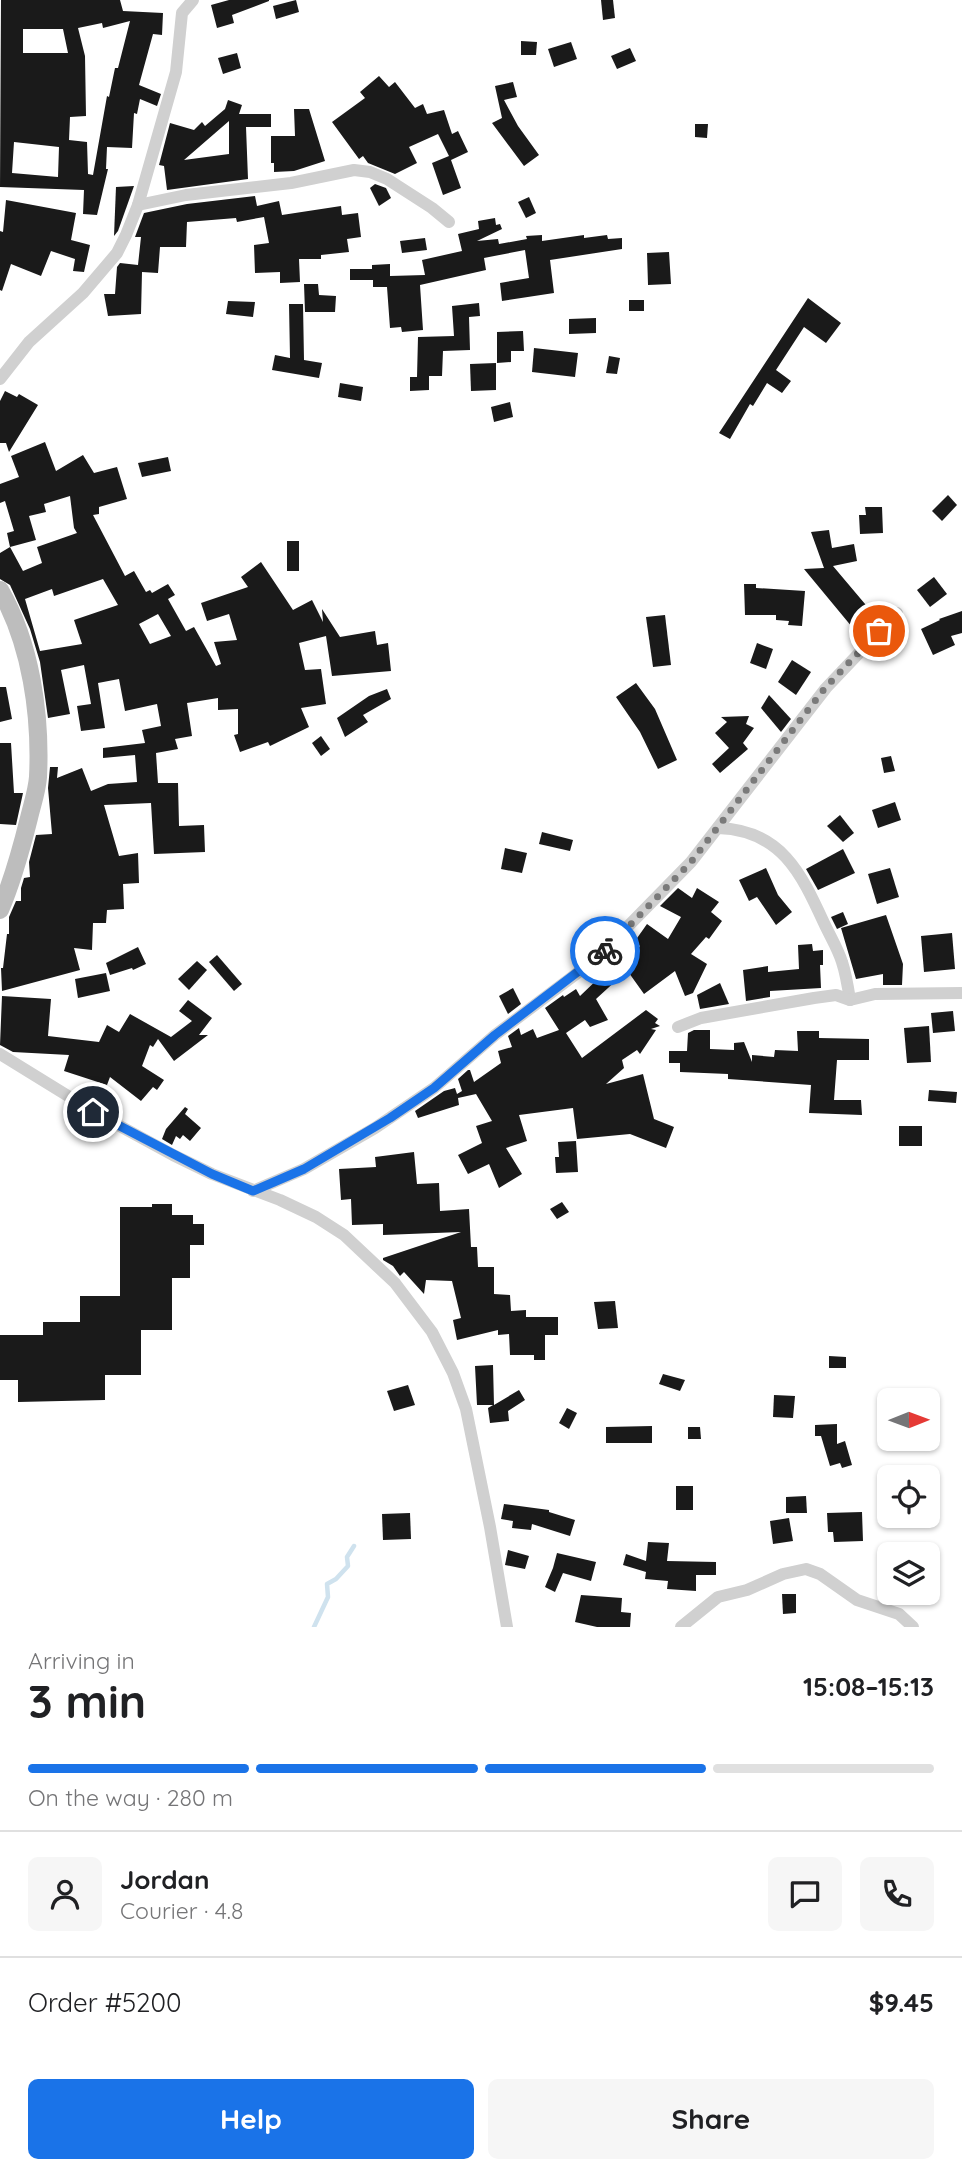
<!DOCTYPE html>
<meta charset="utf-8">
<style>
:root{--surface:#fff;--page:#f6f6f6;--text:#202124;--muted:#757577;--line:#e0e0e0;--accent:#1a73e8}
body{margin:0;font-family:Quicksand,sans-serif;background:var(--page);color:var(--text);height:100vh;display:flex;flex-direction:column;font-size:26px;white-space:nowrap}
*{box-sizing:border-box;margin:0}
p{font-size:23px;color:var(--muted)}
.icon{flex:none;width:38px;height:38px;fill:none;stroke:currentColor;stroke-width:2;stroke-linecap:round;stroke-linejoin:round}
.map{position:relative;height:1627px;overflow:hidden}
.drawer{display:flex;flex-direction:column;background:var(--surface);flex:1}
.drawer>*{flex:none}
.needle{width:46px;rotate:89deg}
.fabs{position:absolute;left:877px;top:1388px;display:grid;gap:14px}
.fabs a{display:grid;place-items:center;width:63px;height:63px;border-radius:10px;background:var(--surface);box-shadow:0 2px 5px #0004;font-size:35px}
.pin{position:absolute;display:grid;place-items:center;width:60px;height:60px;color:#fff;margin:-30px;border:4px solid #fff;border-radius:50%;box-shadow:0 2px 7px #0007}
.courier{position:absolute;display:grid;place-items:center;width:70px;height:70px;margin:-35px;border:5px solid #1a73e8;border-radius:50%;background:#fff;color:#222;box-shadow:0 2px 9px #0007}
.overview em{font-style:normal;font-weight:800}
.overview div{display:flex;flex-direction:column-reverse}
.overview{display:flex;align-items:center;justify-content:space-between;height:119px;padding:0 28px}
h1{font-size:46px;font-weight:800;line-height:52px}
.bar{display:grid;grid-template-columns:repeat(4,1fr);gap:10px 7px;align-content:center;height:84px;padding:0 28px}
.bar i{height:9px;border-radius:5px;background:var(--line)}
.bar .on{background:var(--accent)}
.bar p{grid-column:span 4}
.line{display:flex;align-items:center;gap:18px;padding:0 28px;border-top:2px solid var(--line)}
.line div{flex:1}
.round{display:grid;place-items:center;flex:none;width:74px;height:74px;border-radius:10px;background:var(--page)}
.action{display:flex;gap:14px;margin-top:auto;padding:14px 28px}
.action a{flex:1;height:80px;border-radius:10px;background:var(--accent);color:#fff;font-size:28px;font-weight:800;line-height:80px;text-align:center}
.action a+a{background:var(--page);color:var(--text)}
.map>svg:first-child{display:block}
</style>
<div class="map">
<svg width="962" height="1627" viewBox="0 0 962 1627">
<rect width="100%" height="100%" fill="#fff"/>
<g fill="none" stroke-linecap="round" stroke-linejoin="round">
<polyline stroke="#cfe2ee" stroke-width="4.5" points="314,1627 328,1597 327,1584 336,1579 348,1566 347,1557 354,1546"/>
</g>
<g fill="#1a1a1a" fill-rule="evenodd">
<path d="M1 0H120L123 11 163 13 162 35 153 34 139 85 161 94 157 106 140 99 137 114 134 113 132 148 107 147 106 169H108L97 215 83 214 84 190 0 187ZM130 21 118 68H115L109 97 107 96 93 175 88 174 87 142 69 140 70 117 86 116 85 56 78 28 102 23 103 28ZM23 29H63L68 53H23ZM14 142 59 147 58 177 12 173Z"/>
<polygon points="229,0 269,0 269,1 232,15 234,23 217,28 211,5"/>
<polygon points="296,0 299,12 276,19 273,6"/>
<polygon points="601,0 613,0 615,18 603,20"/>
<polygon points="521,41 537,42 536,55 521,55"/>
<polygon points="571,42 577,59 554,67 548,49"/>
<polygon points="630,48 636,61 617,69 611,56"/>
<polygon points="237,53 241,68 223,74 218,58"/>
<polygon points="379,76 389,87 395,82 415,108 423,104 427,114 444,110 452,134 458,131 468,152 451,160 461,188 443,195 432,163 449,156 438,134 409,147 417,163 395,174 368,163 363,156 359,159 332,122 365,98 360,92"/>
<polygon points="513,82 517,97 504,100 518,126 539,155 524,166 492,123 502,118 495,86"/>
<path d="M228 100 242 105 239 114H271V127H246L248 179 167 190 164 166 159 165 170 123 194 130 202 122 205 126 225 109ZM229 121V154L184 160Z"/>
<polygon points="294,109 309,109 325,161 294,171 274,172 274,163 271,163 271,136 295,136"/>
<polygon points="695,124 708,124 707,138 695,137"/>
<polygon points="375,184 386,188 391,198 379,206 370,188"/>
<polygon points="134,186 118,231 114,236 116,187"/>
<polygon points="255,196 257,206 279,201 282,215 341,206 342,215 358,213 361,237 347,239 349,252 321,255 321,259 299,259 300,282 280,283 280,272 255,273 254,245 269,243 264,217 237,222 236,218 187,222 186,247 160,247 158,273 142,272 141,314 108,316 104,294 115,294 117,267 120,263 138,265 141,237 135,237 144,213 187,204"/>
<polygon points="529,197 536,213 526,218 518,202"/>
<polygon points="6,200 76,213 71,240 90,245 84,272 73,271 75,259 51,251 41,276 11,264 2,291 0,290 0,231 3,232"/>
<polygon points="495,218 496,225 500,224 502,229 477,241 498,239 499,244 527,239 526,236 542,235 542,241 584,235 584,238 607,235 608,239 622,238 622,249 550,260 554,293 502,301 500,283 529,278 525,250 484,258 486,270 420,285 423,330 402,332 401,327 390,328 387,287 373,287 373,280 350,280 350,269 372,269 372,265 390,264 390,276 425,275 422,260 462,251 458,234 479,229 478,221"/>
<polygon points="425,238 427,250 402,253 400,241"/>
<polygon points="669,252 671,284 648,285 647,253"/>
<polygon points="304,284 318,284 319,295 336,296 335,312 305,312"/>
<polygon points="808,298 841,323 826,343 804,327 776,370 791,381 782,393 767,383 753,406 750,404 730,439 719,433"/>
<rect x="629" y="300" width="15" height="11"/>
<polygon points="228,301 255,302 253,317 226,314"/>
<polygon points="479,303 480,316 469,317 470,350 443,351 442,376 429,376 429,390 410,391 410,377 417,377 418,337 454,336 452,306"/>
<polygon points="289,304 303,304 304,360 322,363 319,378 272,370 275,355 290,358"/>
<polygon points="596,318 596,333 569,334 569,319"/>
<polygon points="523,331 524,351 511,351 511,362 497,363 497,332"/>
<polygon points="534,348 578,353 575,377 532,372"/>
<polygon points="609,356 620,358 617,374 606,373"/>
<polygon points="496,363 496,390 471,391 470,364"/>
<polygon points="340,383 363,387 361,401 338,397"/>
<polygon points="5,391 17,397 19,394 38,405 9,452 6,443 0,443 0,401"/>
<polygon points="510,402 513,417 494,422 491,407"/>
<path d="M45 442 56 471 83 455 94 473 117 467 127 499 99 507V514L93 515 125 576 134 571 146 592 150 590 152 593 168 584 175 595 168 599 186 631 194 627 216 666 221 664 214 642 237 640 229 614 207 621 201 603 248 587 241 577 261 562 293 610 312 600 323 622 322 609 340 637 375 631 377 645 388 643 391 671 332 676 326 636 299 643 305 670 321 669 326 704 301 708 309 727 270 746 268 742 240 752 234 735 238 734V709L218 710V698L187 703 192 736 175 739 178 749 156 753 158 783H178L179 826 204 825 205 852 154 854 151 803 104 805 119 856 138 853 139 883 123 884 124 909 107 910 106 923H93L92 950 74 948 80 970 2 991 1 968H3L7 934H9V917L16 901H21V888L24 878 30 877 29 862 36 835 52 834 48 788 50 767H58L57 778 82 768 91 791 108 784 137 782 135 755 103 758V748L145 743 142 730 161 726 157 704 125 711 119 679 98 683 105 728 81 731 77 706 91 704 84 665 61 670 70 714 48 718 40 662 30 629 10 585 0 579V553L10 547 7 533 14 531 5 501 0 503V484L19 477 11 456ZM70 496 74 528 77 533 37 547 42 563 23 571 10 547 36 540 29 516 46 512 44 504ZM103 579 118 605 74 620 82 644 40 651 25 599 52 589 54 596ZM158 614 171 636 150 644 139 624Z"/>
<polygon points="168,457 171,471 142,477 138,463"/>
<polygon points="948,495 957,505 942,521 932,511"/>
<polygon points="865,507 882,507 883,533 860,534 859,515 866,515"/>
<polygon points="829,530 832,548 854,544 857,561 833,566 876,617 857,633 804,569 824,568 811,532"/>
<rect x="287" y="541" width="12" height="30"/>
<polygon points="934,577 947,594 930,607 917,590"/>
<polygon points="744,584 756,584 756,588 805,591 802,626 788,625 789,621 776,620 776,615 745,615"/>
<polygon points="962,611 962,633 951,636 955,645 933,655 921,629 940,620 939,619"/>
<polygon points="665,615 671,665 653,667 646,617"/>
<polygon points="757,643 773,649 766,669 750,663"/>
<polygon points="792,660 811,672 796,695 778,682"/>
<polygon points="636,683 655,709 677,760 658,769 640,732 616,697"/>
<polygon points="0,687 6,687 12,719 0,722"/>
<polygon points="387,689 391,699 363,715 368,722 345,737 337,718 369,696"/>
<polygon points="769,695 791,719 781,732 761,708"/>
<polygon points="749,716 746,724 754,728 743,743 748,749 720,773 712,764 729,748 715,733 727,722 721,717"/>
<polygon points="321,736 330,749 321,756 312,743"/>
<polygon points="0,743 11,743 14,793 23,793 16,825 0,824"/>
<polygon points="891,756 895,771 884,773 881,758"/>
<polygon points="895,802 901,820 878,828 872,810"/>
<polygon points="840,815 854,833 843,842 827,826"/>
<polygon points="542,832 573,840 570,851 539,844"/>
<polygon points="505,848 527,853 522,873 501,869"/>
<polygon points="843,849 855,873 818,890 806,869"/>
<polygon points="766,868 778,895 792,912 776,925 757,897 749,901 739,880"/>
<polygon points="890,868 899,897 877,904 868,874"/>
<polygon points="678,888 692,898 697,888 719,902 711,912 722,921 709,939 706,937 691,954 707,964 693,993 685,996 675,971 644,994 624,966 640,946 635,941 647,924 668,939 681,917 660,906"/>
<polygon points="843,912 848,924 837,929 831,917"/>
<polygon points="886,915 903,964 902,985 883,985 883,974 856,979 841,928"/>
<polygon points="952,933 955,969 924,972 921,936"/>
<polygon points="812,944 813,951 823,950 823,965 820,965 821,988 770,991 770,997 746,1001 743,970 768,966 768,972 799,969 798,945"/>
<polygon points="138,947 146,964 133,970 132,968 110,975 106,963"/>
<polygon points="217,955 242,984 234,991 209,962"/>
<polygon points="197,961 207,970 189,990 178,979"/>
<polygon points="606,961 620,977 596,999 608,1020 590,1027 585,1020 566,1033 582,1058 646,1010 658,1019 655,1023 660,1026 651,1029 656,1030 640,1054 637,1050 622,1060 624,1068 606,1084 643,1074 654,1119 674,1127 666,1148 630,1134 577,1139 573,1108 519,1115 527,1141 506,1148 522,1174 499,1188 489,1164 468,1174 458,1155 482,1143 476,1126 492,1121 476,1094 458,1098 459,1105 418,1118 415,1111 444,1091 455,1088 457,1094 462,1091 458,1079 468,1070 470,1070 474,1082 501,1063 498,1051 512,1047 508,1036 519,1028 521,1035 533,1029 537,1038 559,1030 545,1008 563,995 564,997 576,989 580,996 603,974 599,968"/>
<polygon points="106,973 110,991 78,998 75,979"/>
<polygon points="720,983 729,1004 700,1009 697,995"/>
<polygon points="513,988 521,1004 508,1014 499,996"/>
<polygon points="2,996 51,999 48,1036 99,1042 107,1025 119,1032 130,1014 171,1037 192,1021 179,1011 188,1000 212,1018 199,1035 208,1035 174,1061 158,1039 153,1047 150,1045 142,1066 164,1080 157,1090 153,1087 141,1101 110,1077 107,1085 64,1071 69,1055 13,1052 0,1045"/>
<polygon points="953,1011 955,1031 933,1033 931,1013"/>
<polygon points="929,1026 931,1062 907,1063 904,1028"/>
<polygon points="694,1030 710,1030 710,1049 734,1050 734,1043 744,1042 752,1062 752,1055 774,1057 775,1050 798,1051 797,1031 819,1031 819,1038 869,1039 869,1060 837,1060 834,1100 861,1100 862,1115 809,1113 811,1085 728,1079 728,1074 680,1072 680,1063 669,1063 669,1051 687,1051 688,1033"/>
<polygon points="929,1090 957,1092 956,1103 928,1101"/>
<polygon points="185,1107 188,1109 185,1114 201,1128 190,1141 183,1135 180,1139 176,1136 172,1145 162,1139 166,1129"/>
<rect x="899" y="1126" width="23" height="20"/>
<polygon points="576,1141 578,1172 556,1173 555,1157 559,1157 558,1142"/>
<polygon points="414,1152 417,1184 439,1183 440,1211 469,1209 471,1247 477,1247 478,1267 494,1267 494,1294 510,1295 511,1311 526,1310 526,1317 558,1317 558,1335 545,1335 545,1360 534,1360 534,1355 510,1355 509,1334 498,1335 498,1330 457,1340 453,1320 461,1318 452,1281 426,1280 424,1294 404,1272 400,1276 393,1266 383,1260 383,1258 461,1232 383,1235 383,1224 352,1225 351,1199 341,1200 339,1169 376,1167 375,1157"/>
<polygon points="562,1202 569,1212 557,1219 550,1209"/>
<polygon points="152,1204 172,1204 172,1215 193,1215 193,1224 204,1224 204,1245 190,1245 190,1278 172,1278 172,1330 141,1330 141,1375 105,1375 105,1400 18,1402 18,1380 0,1380 0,1335 43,1335 43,1322 80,1322 80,1296 120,1296 120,1207 152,1207"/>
<polygon points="615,1301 618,1328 598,1329 594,1302"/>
<polygon points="829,1356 846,1357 846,1368 829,1368"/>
<polygon points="493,1365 494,1405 519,1390 525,1400 508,1411 509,1421 490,1423 488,1408 493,1405 477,1405 475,1366"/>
<polygon points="663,1374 685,1380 680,1391 659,1384"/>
<polygon points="408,1385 415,1405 394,1411 387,1391"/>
<polygon points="774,1395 795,1396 793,1418 773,1417"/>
<polygon points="567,1408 577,1413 569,1429 559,1423"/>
<polygon points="837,1424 837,1444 845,1441 852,1465 842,1468 840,1463 830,1466 821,1436 815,1436 815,1425"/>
<polygon points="652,1426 652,1443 606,1443 606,1427"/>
<polygon points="688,1427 700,1427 701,1439 688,1439"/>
<rect x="676" y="1486" width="17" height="24"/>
<polygon points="806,1496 807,1513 786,1513 786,1497"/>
<polygon points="504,1504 549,1510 549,1512 575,1520 570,1536 532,1524 531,1530 512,1528 513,1521 501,1519"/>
<polygon points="862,1512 863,1541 834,1542 833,1532 828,1532 827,1513"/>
<polygon points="410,1513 411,1539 383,1540 382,1514"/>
<polygon points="789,1518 793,1541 773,1544 770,1521"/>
<polygon points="648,1542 669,1543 667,1561 716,1562 716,1575 696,1575 696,1591 667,1589 668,1581 645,1579 646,1572 623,1565 626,1554 646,1561"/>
<polygon points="508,1550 529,1556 525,1569 505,1565"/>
<polygon points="557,1553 596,1562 591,1581 563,1573 555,1592 545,1587 553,1568"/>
<polygon points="782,1594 796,1594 796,1613 783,1614"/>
<polygon points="581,1595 622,1598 621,1612 631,1613 630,1627 597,1627 575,1622"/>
</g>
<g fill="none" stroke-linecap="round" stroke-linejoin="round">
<g stroke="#d0d0d0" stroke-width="12">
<polyline points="138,205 186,195 291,183 354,170 370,172 387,179 432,208 449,222"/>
<polyline points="0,379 29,342 83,293 117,253 126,235 138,205 176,72 182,13 193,0"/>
<path d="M718 828C781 830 801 873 824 923 830 936 838 949 842 962 846 974 848 987 850 1000L875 994 962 993"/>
<polyline points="678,1027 701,1018 814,998 836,995 850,1000"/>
<polyline points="0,1054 94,1112 173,1155 212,1174 280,1200 316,1217 344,1235 395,1283 432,1332 453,1373 466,1409 490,1527 507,1627"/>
<polyline points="253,1191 304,1169 375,1128 434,1088 495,1035 596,959 691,862 826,688 897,613"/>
<polyline points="681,1627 718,1597 747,1590 783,1574 806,1569 820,1574 857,1600 899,1614 913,1627"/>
</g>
<path stroke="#bdbdbd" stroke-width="18" d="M0 590C31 644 41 715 38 777 37 791 32 805 29 818 21 850 13 880 0 910"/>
</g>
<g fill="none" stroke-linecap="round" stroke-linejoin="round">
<polyline stroke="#7a7a7a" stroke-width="7" stroke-dasharray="0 12.6" points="605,951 691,862 825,688 879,631"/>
<polyline stroke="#1a73e8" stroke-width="9" points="93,1112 212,1174 253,1191 304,1169 390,1118 434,1088 495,1035 605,951"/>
</g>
</svg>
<div class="fabs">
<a><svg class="needle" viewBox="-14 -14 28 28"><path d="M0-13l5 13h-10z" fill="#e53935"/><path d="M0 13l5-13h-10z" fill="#757577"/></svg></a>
<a><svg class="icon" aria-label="locate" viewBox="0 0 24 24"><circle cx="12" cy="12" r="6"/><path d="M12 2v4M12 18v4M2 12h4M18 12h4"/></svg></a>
<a><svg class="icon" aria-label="layers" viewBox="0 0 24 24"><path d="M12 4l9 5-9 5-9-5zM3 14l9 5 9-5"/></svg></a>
</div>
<div class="pin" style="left:879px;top:631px;background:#ea580c"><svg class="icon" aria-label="bag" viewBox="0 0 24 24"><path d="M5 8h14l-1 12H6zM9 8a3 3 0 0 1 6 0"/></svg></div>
<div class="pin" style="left:93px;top:1112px;background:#1f2937"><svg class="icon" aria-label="home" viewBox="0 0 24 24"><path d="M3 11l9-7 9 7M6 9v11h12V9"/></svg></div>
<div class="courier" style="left:605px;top:951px"><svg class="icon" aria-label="bike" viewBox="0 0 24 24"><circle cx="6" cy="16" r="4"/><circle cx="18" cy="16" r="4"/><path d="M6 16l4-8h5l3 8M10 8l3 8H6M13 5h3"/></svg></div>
</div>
<section class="drawer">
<div class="overview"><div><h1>3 min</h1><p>Arriving in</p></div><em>15:08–15:13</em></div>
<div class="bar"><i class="on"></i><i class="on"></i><i class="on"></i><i></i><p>On the way · 280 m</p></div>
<div class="line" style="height:126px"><a class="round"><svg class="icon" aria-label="person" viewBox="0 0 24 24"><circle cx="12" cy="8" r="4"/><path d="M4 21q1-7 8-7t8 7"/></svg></a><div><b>Jordan</b><p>Courier · 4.8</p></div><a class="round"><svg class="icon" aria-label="chat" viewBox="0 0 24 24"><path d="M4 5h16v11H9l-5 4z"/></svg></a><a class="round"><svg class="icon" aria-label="phone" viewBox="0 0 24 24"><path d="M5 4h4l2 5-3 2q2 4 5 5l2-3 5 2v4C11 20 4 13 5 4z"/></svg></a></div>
<div class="line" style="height:91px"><div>Order #5200</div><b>$9.45</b></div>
<div class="action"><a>Help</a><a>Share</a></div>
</section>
